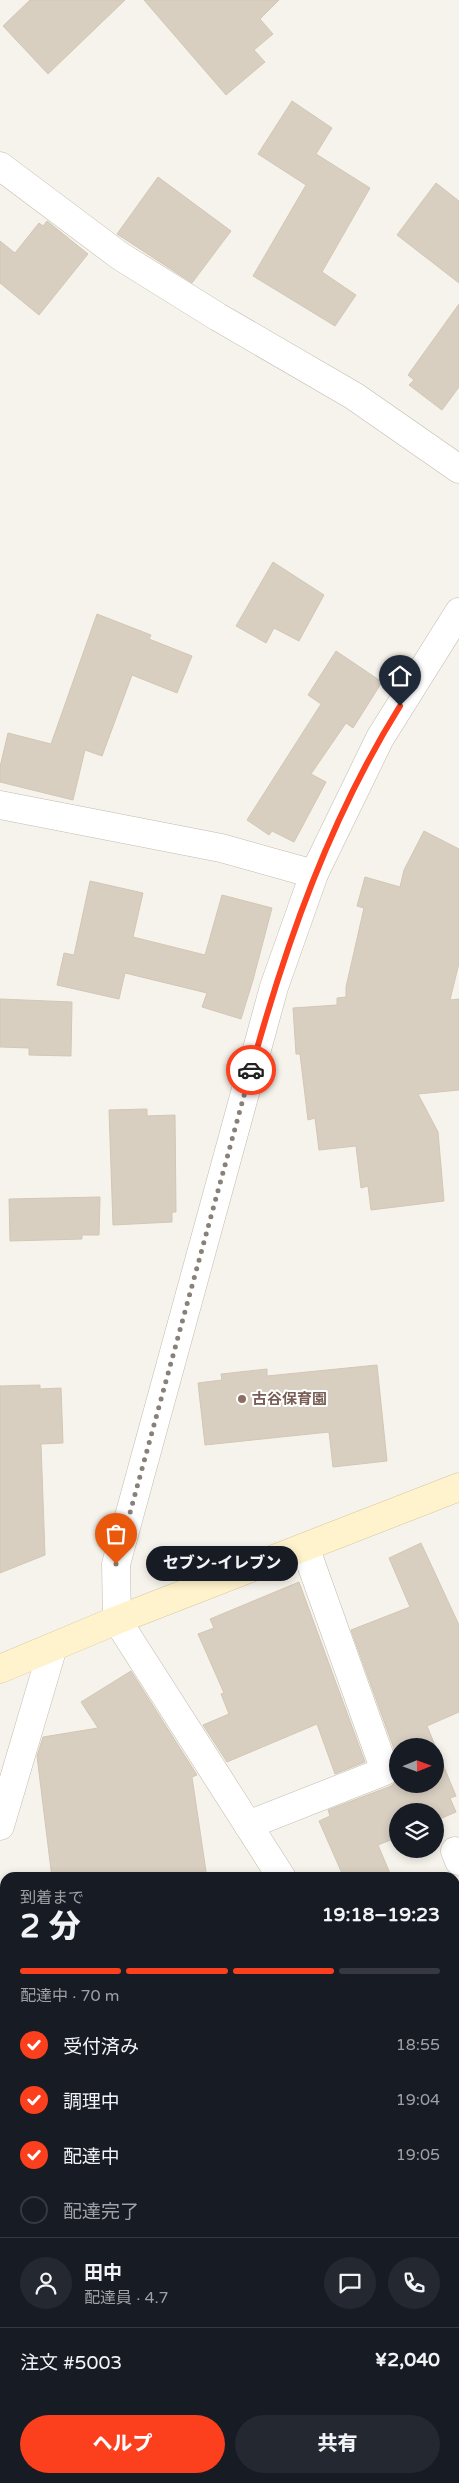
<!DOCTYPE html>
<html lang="ja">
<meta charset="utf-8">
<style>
:root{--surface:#171b24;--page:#242831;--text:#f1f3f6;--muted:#9ea1a6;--line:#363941;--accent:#fc3f1d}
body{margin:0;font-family:"Varela Round","Noto Sans JP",sans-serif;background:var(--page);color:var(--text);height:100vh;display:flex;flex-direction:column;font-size:19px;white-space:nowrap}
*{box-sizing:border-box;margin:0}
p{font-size:16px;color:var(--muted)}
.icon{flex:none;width:28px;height:28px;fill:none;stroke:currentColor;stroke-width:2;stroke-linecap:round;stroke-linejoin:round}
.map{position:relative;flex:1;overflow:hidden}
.panel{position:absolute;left:0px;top:1872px;width:460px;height:611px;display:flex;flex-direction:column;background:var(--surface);border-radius:15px 15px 0 0;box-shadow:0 2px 8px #0003}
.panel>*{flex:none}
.needle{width:32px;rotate:89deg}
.tools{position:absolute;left:389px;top:1738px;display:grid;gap:10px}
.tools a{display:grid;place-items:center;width:55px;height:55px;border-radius:50%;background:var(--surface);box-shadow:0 2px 8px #0003;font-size:25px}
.pin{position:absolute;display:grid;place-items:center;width:42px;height:42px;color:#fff;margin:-51px -21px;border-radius:50% 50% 50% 0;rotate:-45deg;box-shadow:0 0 5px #0007}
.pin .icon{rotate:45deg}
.courier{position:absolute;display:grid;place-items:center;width:50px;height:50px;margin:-25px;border:4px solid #fc3f1d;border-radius:50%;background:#fff;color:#222;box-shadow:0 1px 6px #0007}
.bubble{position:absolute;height:35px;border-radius:18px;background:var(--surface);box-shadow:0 2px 8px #0003;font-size:16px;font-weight:800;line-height:35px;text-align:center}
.head em{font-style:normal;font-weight:800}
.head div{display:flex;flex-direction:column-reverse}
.head{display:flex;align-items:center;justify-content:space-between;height:85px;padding:0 20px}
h1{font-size:32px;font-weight:800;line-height:38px}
.bar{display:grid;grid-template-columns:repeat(4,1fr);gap:8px 5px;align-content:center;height:60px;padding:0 20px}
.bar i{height:6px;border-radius:4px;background:var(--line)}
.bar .active{background:var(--accent)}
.bar p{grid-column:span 4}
.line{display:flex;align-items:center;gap:12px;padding:0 20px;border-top:1px solid var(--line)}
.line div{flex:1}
.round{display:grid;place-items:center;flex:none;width:52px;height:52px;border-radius:26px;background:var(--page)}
ol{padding:0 20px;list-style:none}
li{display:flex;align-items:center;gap:15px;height:55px}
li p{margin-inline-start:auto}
li .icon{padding:5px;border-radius:50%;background:var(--accent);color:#fff;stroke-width:4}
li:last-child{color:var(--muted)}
li i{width:28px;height:28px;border:2px solid var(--line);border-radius:50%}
.cta{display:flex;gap:10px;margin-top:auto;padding:10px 20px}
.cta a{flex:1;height:58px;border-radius:30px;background:var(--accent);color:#fff;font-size:20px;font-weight:800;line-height:58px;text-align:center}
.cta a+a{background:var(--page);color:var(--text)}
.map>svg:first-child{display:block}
</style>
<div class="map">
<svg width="459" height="2483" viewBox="0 0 459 2483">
<rect width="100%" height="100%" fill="#f6f3ec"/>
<g fill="#d8cfc1" stroke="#d3c7b4">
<polygon points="30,0 125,0 48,74 3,26"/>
<polygon points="144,0 279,0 260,19 273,34 254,50 265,62 226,95"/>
<polygon points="292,101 332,128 316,154 370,188 322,272 356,295 335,326 253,276 306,185 258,154"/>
<polygon points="158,177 231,231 192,283 117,234"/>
<polygon points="436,183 459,201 459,283 397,235"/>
<polygon points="47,221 88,254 39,315 0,283 0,241 15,253 39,223 43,226"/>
<polygon points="459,304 459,387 442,410 409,385 414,380 408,375"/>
<polygon points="273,562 324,595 299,641 274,628 266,643 236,626"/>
<polygon points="97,614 151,635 149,639 192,656 177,693 132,675 102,756 85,750 73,800 0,782 0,767 8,733 51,744"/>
<polygon points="336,651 382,682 353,728 346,723 311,774 326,782 294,842 272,831 269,835 247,820 321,704 308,695"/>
<polygon points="424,831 459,849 459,963 450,1000 459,999 459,1090 418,1094 438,1132 444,1201 371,1210 368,1186 361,1188 356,1146 319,1150 315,1118 308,1120 300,1054 296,1054 293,1008 337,1005 337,998 346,997 346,987 364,908 357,906 365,877 400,887 404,870"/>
<polygon points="90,881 143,893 133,937 205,955 222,895 272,908 253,980 241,1019 202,1007 207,993 125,973 119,999 57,985 64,953 74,955"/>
<polygon points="0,999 72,1002 71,1056 29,1055 29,1048 0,1047"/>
<polygon points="147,1109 147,1116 175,1115 176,1212 172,1212 172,1222 113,1225 109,1110"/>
<polygon points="100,1197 99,1235 82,1235 82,1239 10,1241 9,1199"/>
<polygon points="377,1365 387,1461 333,1467 329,1432 205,1445 198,1383 222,1380 221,1374 267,1369 267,1376"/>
<polygon points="40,1385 40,1389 61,1388 63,1443 41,1444 45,1555 0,1573 0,1386"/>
<polygon points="421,1543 459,1625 459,1712 427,1726 456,1796 450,1798 456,1812 435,1821 435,1811 398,1811 398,1837 378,1845 392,1878 344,1878 319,1821 330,1816 328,1810 391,1786 398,1780 398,1784 435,1784 435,1746 398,1746 398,1760 351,1630 410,1607 389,1558"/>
<polygon points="299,1582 365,1762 335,1774 317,1724 227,1762 203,1725 229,1714 221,1694 224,1693 198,1634 214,1628 210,1619"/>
<polygon points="131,1671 197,1775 192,1777 207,1878 52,1878 37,1756 43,1737 98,1728 81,1702"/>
</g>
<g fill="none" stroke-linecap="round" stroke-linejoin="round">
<defs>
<g id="street">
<polyline points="0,166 120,256 218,317 354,396 459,469"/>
<polyline points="0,805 221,848 314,874"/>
<polyline points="248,1825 385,1771 305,1547"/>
<polyline points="0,1826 53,1647"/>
<polyline points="455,1851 459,1861"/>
<polyline points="282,1878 117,1620 116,1564 274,987 314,874 380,738 459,612"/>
<polyline points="455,2134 459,2139"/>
</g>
<polyline id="secondary" points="0,1669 117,1620 459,1487"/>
</defs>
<use href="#street" stroke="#c2bbae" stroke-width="29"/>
<use href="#secondary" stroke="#d6c79b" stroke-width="29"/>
<use href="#street" stroke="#fff" stroke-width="28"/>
<use href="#secondary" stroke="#fff3cd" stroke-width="28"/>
</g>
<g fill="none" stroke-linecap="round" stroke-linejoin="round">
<polyline stroke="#878178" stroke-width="5" stroke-dasharray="0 9" points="116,1564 251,1070"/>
<path stroke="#fc3f1d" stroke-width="6" d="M251 1070C286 943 330 818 400 706"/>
</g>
<circle fill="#8d6e63" stroke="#fff" stroke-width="2" cx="242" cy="1399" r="5"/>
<g text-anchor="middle" stroke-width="4" stroke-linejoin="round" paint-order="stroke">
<g font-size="15" font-weight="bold" fill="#785e54" stroke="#fff" text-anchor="start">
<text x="252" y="1404">古谷保育園</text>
</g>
</g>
</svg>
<div class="tools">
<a><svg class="needle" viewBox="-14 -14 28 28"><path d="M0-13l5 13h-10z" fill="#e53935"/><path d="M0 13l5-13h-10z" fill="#9ea1a6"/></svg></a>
<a><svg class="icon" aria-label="layers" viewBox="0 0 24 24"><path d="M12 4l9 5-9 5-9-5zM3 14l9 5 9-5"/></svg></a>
</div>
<div class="pin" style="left:116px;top:1564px;background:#ea580c"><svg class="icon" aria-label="bag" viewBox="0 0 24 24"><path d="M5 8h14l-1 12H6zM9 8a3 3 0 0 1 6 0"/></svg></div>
<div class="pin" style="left:400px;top:706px;background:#1f2937"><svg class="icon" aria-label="home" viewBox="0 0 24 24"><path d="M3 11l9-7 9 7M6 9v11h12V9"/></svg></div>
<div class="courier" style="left:251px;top:1070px"><svg class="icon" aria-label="car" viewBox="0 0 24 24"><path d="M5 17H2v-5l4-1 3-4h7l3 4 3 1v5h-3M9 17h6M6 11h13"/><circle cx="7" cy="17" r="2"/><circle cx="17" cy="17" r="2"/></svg></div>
<div class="bubble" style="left:146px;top:1546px;width:152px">セブン-イレブン</div>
<section class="panel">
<div class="head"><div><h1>2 分</h1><p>到着まで</p></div><em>19:18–19:23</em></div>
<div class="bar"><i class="active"></i><i class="active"></i><i class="active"></i><i></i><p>配達中 · 70 m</p></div>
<ol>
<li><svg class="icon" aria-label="check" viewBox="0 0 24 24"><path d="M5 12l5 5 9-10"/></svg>受付済み<p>18:55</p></li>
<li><svg class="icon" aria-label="check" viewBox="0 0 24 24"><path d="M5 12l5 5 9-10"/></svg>調理中<p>19:04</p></li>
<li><svg class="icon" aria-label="check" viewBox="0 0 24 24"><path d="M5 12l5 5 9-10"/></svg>配達中<p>19:05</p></li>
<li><i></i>配達完了</li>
</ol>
<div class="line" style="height:90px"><a class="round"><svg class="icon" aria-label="person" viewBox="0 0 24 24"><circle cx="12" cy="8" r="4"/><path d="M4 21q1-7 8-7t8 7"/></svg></a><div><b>田中</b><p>配達員 · 4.7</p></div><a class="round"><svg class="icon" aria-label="chat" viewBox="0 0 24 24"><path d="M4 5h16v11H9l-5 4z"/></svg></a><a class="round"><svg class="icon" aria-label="phone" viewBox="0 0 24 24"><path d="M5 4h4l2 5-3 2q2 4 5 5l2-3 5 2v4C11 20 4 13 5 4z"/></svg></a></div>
<div class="line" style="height:65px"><div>注文 #5003</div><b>¥2,040</b></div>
<div class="cta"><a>ヘルプ</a><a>共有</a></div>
</section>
</div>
